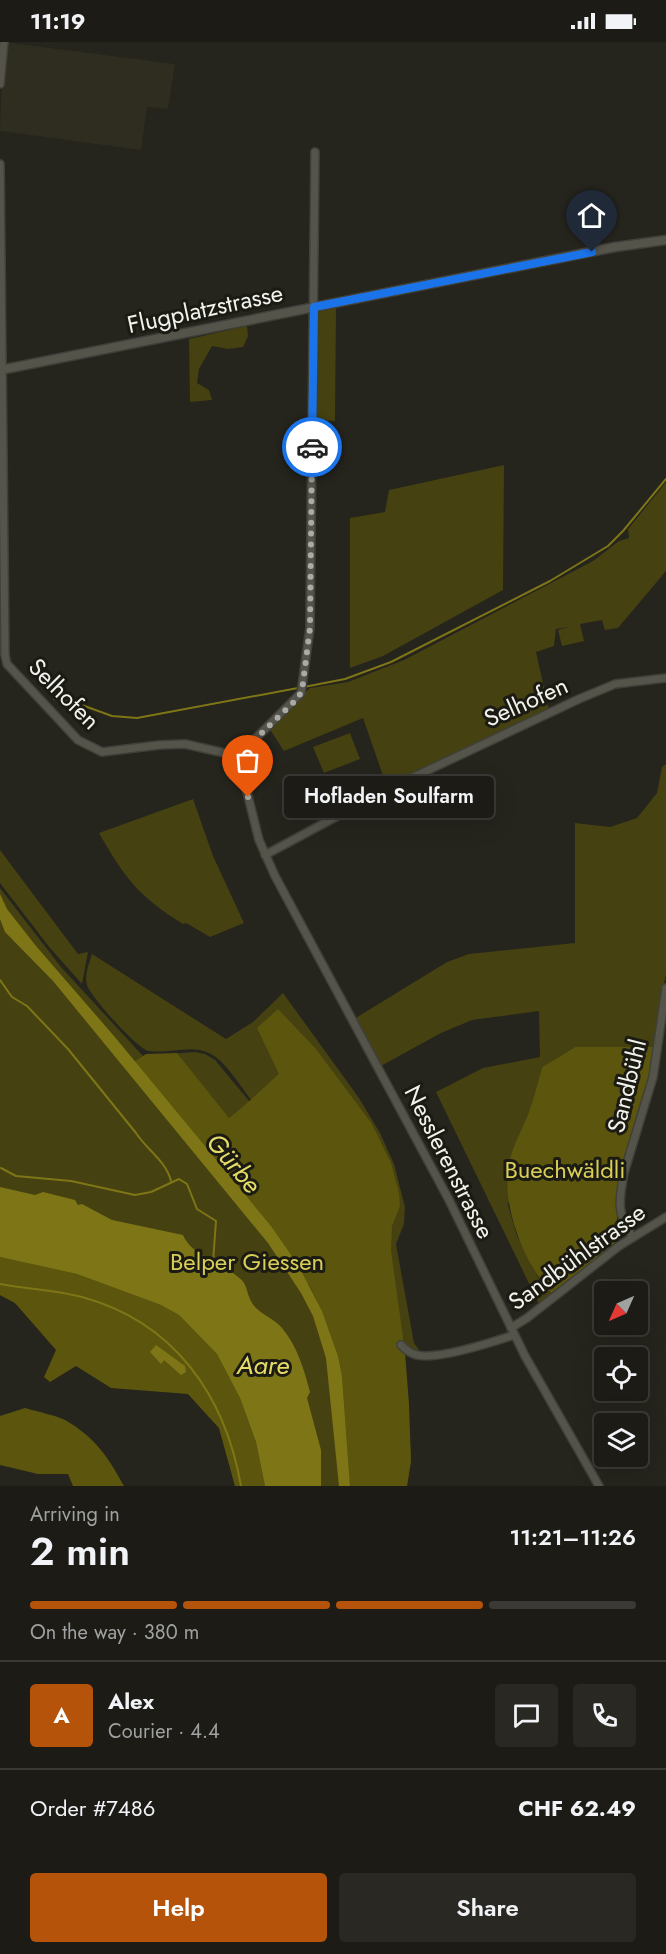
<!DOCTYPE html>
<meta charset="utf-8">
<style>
:root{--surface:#1c1b16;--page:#292823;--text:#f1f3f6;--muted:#a0a1a1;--line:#3a3935;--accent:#b45309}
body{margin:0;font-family:Jost,sans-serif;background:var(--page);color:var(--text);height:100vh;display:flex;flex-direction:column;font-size:22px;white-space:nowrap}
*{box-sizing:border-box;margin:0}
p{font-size:20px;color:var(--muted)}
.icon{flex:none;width:33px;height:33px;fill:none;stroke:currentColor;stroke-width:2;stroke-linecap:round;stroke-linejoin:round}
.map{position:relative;height:1444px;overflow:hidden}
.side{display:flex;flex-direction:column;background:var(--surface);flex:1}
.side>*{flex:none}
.needle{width:39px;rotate:225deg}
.tools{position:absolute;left:594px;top:1239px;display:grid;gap:12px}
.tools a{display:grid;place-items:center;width:54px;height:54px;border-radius:6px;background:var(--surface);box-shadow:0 6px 24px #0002,0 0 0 2px var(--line);font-size:30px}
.pin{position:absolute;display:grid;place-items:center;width:51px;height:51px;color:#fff;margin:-62px -26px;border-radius:50% 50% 50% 0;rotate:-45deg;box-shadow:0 0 6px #0007}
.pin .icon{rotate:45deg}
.courier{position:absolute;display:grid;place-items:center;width:60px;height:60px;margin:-30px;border:4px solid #1a73e8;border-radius:50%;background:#fff;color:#222;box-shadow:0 2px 8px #0007}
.bubble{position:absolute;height:42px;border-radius:6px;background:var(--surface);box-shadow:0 6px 24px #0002,0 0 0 2px var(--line);font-size:20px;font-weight:600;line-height:42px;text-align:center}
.summary em{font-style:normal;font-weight:600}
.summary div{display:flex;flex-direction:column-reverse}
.summary{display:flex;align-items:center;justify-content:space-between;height:102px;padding:0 30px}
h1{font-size:39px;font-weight:600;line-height:45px}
.bar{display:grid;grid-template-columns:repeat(4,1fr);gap:9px 6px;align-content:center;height:72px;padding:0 30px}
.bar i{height:8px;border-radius:4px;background:var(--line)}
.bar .active{background:var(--accent)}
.bar p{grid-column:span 4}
.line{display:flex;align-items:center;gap:15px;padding:0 30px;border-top:2px solid var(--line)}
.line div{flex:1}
.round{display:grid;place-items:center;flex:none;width:63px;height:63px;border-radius:6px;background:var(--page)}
.cta{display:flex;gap:12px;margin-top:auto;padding:12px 30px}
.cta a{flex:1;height:69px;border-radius:6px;background:var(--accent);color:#fff;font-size:24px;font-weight:600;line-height:69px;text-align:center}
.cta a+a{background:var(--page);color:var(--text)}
.status{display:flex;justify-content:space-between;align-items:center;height:42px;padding:0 30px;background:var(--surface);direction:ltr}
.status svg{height:16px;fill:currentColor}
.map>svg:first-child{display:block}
</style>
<div class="status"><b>11:19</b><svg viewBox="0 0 49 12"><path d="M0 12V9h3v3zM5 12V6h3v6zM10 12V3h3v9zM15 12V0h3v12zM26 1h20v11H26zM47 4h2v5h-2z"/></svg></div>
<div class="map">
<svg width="666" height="1444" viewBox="0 0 666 1444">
<rect width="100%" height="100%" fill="#25241d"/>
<polygon fill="#2e2d1f" points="3,0 175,22 168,67 147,65 141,108 0,89"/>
<g fill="#454111">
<polygon points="336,264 335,379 315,378 316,275 320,267"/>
<polygon points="247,284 248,294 243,305 228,307 212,304 199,327 197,341 209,348 212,358 190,360 189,297"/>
<polygon points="504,423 503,548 383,614 350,626 350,476 385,470 389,448"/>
<polygon points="666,440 666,529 618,586 605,588 602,578 580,582 584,599 562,604 558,588 568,585 556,587 554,604 536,610 549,668 387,745 363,676 284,709 269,686 310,646 348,640 404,618 593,519 619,499 629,496 628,487"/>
<polygon points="350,691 360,717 324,731 313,705"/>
<polygon points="258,698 270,715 244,723 242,713"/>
<polygon points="666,722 666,933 661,954 656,1005 575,1005 542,1025 508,1163 517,1194 540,1239 554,1254 540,1264 436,1050 483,1026 540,1015 539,969 472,978 441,991 379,1025 354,977 447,920 469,912 575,901 575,781 610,785 637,776 657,751 662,725"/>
<path d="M193 757 213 814 244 881 210 895 186 881 183 882C138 854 125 836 99 791Z"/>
<polygon points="0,808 78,912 88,910 82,942 50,906 0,841"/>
<path d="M0 846 61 925 143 1014 195 1010 205 1012 215 1018 250 1060 252 1059C240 1044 226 1019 209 1011 191 1002 168 1012 149 1009 138 1008 90 954 87 943 84 933 89 922 92 912L226 997 253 980 283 951 359 1056 380 1091 394 1122 405 1165 404 1182 396 1202 414 1301 422 1312 404 1304 411 1419 407 1444H235L219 1386 188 1352 75 1324 15 1261 0 1253Z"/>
</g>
<g fill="#5b550d">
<path d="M278 967 316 1007 372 1082 391 1121 399 1151 400 1164 392 1184 391 1208 405 1310 409 1362 411 1419 407 1444H350L342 1334 338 1314 322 1269 310 1245 271 1184 134 1020 146 1012 177 1011 229 1076C247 1063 262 1046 279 1032L257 986Z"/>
<path d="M575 1005H656L618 1154 617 1178 621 1186 620 1201 554 1254C524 1223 499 1161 510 1117 514 1101 523 1086 529 1070 534 1056 538 1040 542 1025Z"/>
<polygon points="0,1215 77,1232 161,1263 179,1273 217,1312 240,1356 256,1400 265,1444 235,1444 219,1386 188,1352 111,1346 76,1324 50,1340 44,1335 56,1308 15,1261 0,1253"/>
<path d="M25 1366C35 1369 58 1374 65 1378 95 1395 108 1415 124 1444H73L68 1432H38L0 1423V1374Z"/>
</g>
<g fill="#7e7616">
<polygon points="0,852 7,867 36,904 114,994 271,1184 298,1223 322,1269 338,1314 342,1334 350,1444 339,1444 326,1316 313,1274 301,1251 268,1201 53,939 5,890 0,877"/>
<path d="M0 1145 35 1153 43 1150 75 1158 78 1163 82 1162 112 1178 183 1193C191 1212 214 1218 230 1229 234 1232 242 1237 244 1241 248 1248 248 1258 256 1266 263 1273 274 1277 282 1286 297 1304 304 1327 310 1350L307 1356 321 1408V1444H265L256 1400 240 1356 217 1312 179 1273 161 1263 77 1232 0 1215Z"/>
<polygon points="156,1303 185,1324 186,1330 181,1333 164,1318 161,1322 150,1310"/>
</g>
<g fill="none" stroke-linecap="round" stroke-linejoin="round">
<g stroke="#7e7616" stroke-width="2">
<polyline points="304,645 345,637 391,620 550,539 608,504 623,489 666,437"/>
<polyline points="54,657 79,662 112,674 137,676 298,646"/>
<path d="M0 938 12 955 27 964 68 1007 136 1091C147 1108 166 1119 171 1139"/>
<polyline points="1,1126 16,1134 71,1139 135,1153 151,1150 179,1137 187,1142 197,1167 216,1179 213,1220"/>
<path d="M0 1242C27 1247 55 1248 82 1255 174 1280 225 1353 241 1444"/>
</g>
<defs>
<g id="minor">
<polyline points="0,42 4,0"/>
<polyline points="0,122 5,613 7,622 78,698 102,710 159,703 185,702 238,714"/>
<polyline points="238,714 259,798 275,834 449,1158 525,1314 599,1444"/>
<polyline points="238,714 301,651 310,586 315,110"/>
<polyline points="265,813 386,748 579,657 615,642 666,636"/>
<path d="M633 1195C616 1173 619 1157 624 1131L653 1035 666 946"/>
<polyline points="511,1286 527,1276 619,1204 666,1175"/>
<path d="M401 1303C405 1307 410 1312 417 1313 437 1318 493 1300 514 1293"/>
</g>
<polyline id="tertiary" points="0,328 615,205 666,198"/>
</defs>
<use href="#minor" stroke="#40403a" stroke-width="10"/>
<use href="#tertiary" stroke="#40403a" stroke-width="11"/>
<use href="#minor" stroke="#54544b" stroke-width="7"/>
<use href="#tertiary" stroke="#54544b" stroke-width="8"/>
</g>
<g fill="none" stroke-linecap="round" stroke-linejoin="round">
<polyline stroke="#ababa5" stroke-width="6" stroke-dasharray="0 10.8" points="248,755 238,714 297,657 302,649 310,586 312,405"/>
<polyline stroke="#1a73e8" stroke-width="8" points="312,405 314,265 592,210"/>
</g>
<g text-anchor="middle" stroke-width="6" stroke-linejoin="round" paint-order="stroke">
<g font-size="24" fill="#f3f3ee" stroke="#1b1b14">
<text transform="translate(205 267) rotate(-12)" y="8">Flugplatzstrasse</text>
<text transform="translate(64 652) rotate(45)" y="8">Selhofen</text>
<text transform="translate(526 660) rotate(-24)" y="8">Selhofen</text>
<text transform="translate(627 1044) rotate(-76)" y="8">Sandbühl</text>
<text transform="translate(449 1120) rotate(63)" y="8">Nesslerenstrasse</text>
<text transform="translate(577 1215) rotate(-36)" y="8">Sandbühlstrasse</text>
</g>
<g font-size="24" fill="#d9ce57" stroke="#1b1b14">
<text x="565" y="1136">Buechwäldli</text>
<text x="247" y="1228">Belper Giessen</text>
</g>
<g font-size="26" font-style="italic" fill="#e6dc66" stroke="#1b1b14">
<text transform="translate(234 1121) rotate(50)" y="9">Gürbe</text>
<text x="263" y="1332">Aare</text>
</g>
</g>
</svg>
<div class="tools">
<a><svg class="needle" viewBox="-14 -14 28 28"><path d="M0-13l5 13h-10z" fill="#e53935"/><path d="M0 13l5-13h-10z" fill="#a0a1a1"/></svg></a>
<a><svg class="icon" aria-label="locate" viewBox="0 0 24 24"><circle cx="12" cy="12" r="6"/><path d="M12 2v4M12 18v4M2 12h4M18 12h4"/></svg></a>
<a><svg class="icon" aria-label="layers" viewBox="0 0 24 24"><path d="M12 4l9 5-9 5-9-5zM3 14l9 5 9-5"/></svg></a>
</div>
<div class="pin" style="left:248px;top:755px;background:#ea580c"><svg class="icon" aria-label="bag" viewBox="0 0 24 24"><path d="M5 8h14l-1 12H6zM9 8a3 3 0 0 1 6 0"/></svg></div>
<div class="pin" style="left:592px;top:210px;background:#1f2937"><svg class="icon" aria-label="home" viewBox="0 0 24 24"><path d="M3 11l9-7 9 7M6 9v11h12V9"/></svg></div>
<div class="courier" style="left:312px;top:405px"><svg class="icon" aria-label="car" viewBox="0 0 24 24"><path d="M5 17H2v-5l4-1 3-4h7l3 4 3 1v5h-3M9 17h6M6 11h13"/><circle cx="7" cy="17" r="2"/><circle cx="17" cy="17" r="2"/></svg></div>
<div class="bubble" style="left:284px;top:734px;width:210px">Hofladen Soulfarm</div>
</div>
<section class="side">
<div class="summary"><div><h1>2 min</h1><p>Arriving in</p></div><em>11:21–11:26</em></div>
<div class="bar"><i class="active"></i><i class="active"></i><i class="active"></i><i></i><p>On the way · 380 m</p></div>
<div class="line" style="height:108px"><b class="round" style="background:var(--accent);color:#fff">A</b><div><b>Alex</b><p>Courier · 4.4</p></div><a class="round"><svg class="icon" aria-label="chat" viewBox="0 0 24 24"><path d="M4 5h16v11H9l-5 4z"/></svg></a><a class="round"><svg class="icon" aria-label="phone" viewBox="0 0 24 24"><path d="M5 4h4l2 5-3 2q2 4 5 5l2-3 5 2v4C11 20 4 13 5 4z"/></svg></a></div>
<div class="line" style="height:78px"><div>Order #7486</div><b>CHF 62.49</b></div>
<div class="cta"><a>Help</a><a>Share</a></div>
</section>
